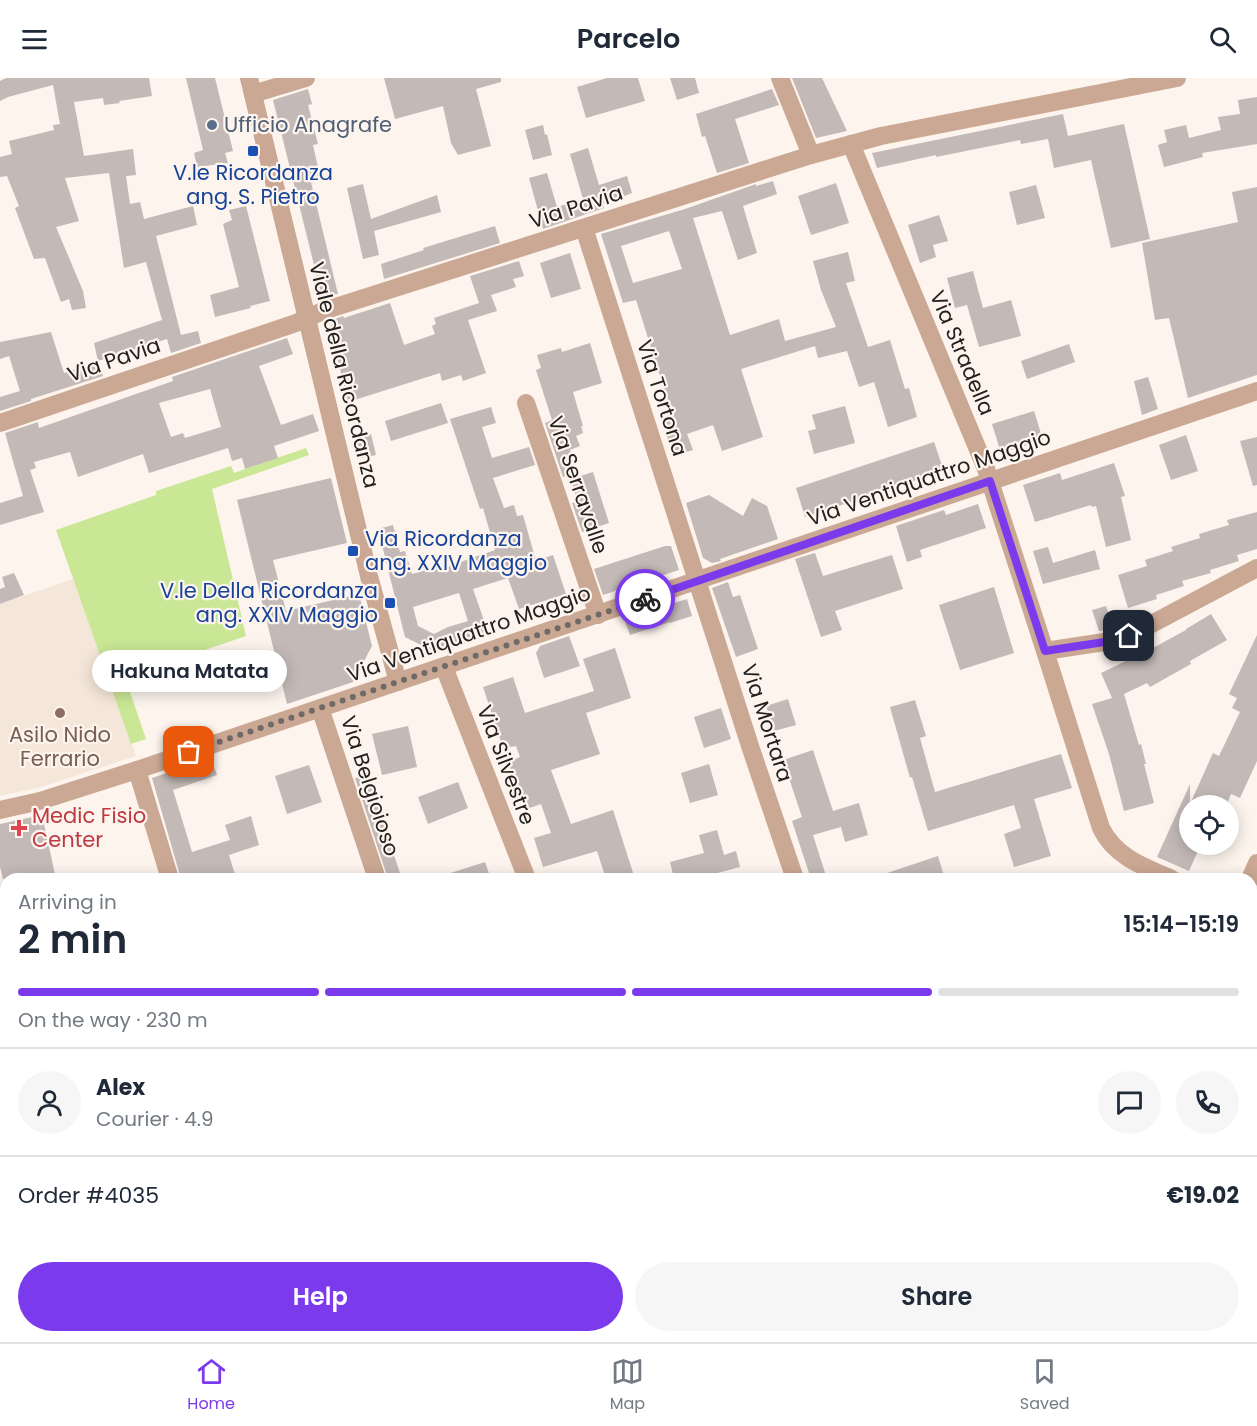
<!DOCTYPE html>
<meta charset="utf-8">
<style>
:root{--surface:#fff;--page:#f6f6f7;--text:#1f2937;--muted:#747a83;--line:#e0e1e3;--accent:#7c3aed}
body{margin:0;font-family:Poppins,sans-serif;background:var(--page);color:var(--text);height:100vh;display:flex;flex-direction:column;font-size:22px;white-space:nowrap}
*{box-sizing:border-box;margin:0}
p{font-size:20px;color:var(--muted)}
.icon{flex:none;width:33px;height:33px;fill:none;stroke:currentColor;stroke-width:2;stroke-linecap:round;stroke-linejoin:round}
.map{position:relative;flex:1;overflow:hidden}
.panel{position:absolute;left:0px;top:795px;width:1257px;height:470px;display:flex;flex-direction:column;background:var(--surface);border-radius:18px 18px 0 0;box-shadow:0 3px 15px #0003}
.panel>*{flex:none}
.buttons{position:absolute;left:1179px;top:717px;display:grid;gap:12px}
.buttons a{display:grid;place-items:center;width:60px;height:60px;border-radius:50%;background:var(--surface);box-shadow:0 3px 15px #0003;font-size:30px}
.pin{position:absolute;display:grid;place-items:center;width:51px;height:51px;color:#fff;margin:-26px;border-radius:12px;box-shadow:0 3px 9px #0006}
.courier{position:absolute;display:grid;place-items:center;width:60px;height:60px;margin:-30px;border:4px solid #7c3aed;border-radius:50%;background:#fff;color:#222;box-shadow:0 2px 8px #0007}
.bubble{position:absolute;height:42px;border-radius:21px;background:var(--surface);box-shadow:0 3px 15px #0003;font-size:20px;font-weight:600;line-height:42px;text-align:center}
.head em{font-style:normal;font-weight:600}
.head div{display:flex;flex-direction:column-reverse}
.head{display:flex;align-items:center;justify-content:space-between;height:102px;padding:0 18px}
h1{font-size:39px;font-weight:600;line-height:45px}
.bar{display:grid;grid-template-columns:repeat(4,1fr);gap:9px 6px;align-content:center;height:72px;padding:0 18px}
.bar i{height:8px;border-radius:4px;background:var(--line)}
.bar .current{background:var(--accent)}
.bar p{grid-column:span 4}
.line{display:flex;align-items:center;gap:15px;padding:0 18px;border-top:2px solid var(--line)}
.line div{flex:1}
.round{display:grid;place-items:center;flex:none;width:63px;height:63px;border-radius:32px;background:var(--page)}
.action{display:flex;gap:12px;margin-top:auto;padding:12px 18px}
.action a{flex:1;height:69px;border-radius:36px;background:var(--accent);color:#fff;font-size:24px;font-weight:600;line-height:69px;text-align:center}
.action a+a{background:var(--page);color:var(--text)}
header{display:flex;justify-content:space-between;align-items:center;height:78px;padding:0 18px;background:var(--surface);font-size:27px;font-weight:600}
.menu{display:flex;justify-content:space-around;align-items:center;height:84px;border-top:2px solid var(--line);background:var(--surface);font-size:16px;color:var(--muted)}
.menu a{display:grid;justify-items:center;gap:3px}
.menu .current{color:var(--accent)}
.map>svg:first-child{display:block}
</style>
<header><svg class="icon" aria-label="menu" viewBox="0 0 24 24"><path d="M4 6h16M4 12h16M4 18h16"/></svg>Parcelo<svg class="icon" aria-label="search" viewBox="0 0 24 24"><circle cx="10" cy="10" r="6"/><path d="M15 15l6 6"/></svg></header>
<div class="map">
<svg width="1257" height="1264" viewBox="0 0 1257 1264">
<rect width="100%" height="100%" fill="#fcf4ed"/>
<g fill="#f5e6da">
<polygon points="73,501 136,678 41,709 0,718 0,526"/>
<polygon points="273,1258 274,1264 149,1264 148,1259"/>
</g>
<g fill="#cae796">
<polygon points="306,370 309,377 212,411 246,558 125,599 146,661 131,666 56,452 156,417 156,413 231,388 234,395"/>
<polygon points="1257,816 1257,942 1251,956 1251,829"/>
<polygon points="1257,1046 1257,1125 1251,1126 1251,1060"/>
<polygon points="6,1162 6,1258 148,1258 149,1264 0,1264 0,1164"/>
<polygon points="686,1258 689,1264 319,1264 317,1259"/>
</g>
<g fill="#c3b9b6" fill-rule="evenodd">
<polygon points="6,0 149,0 152,18 119,23 120,25 104,27 103,20 74,24 84,78 133,71 136,97 126,98 130,126 140,124 144,141 193,128 197,147 156,158 181,257 198,253 201,265 171,275 167,261 98,283 94,265 162,242 146,184 124,190 109,95 65,100 79,143 56,149 83,213 86,230 72,232 69,221 61,224 45,180 34,181 15,130 19,128 7,98 0,99 0,79 12,76 9,63 54,52 53,47 60,46 53,7 8,19 0,23 0,3"/>
<polygon points="186,0 215,0 233,73 225,75 228,85 197,89 194,75 203,72"/>
<polygon points="384,0 501,0 501,4 476,11 491,68 458,77 451,65 443,28 395,41"/>
<polygon points="607,0 638,0 645,23 586,40 577,9"/>
<polygon points="670,0 695,0 699,15 677,22"/>
<polygon points="792,0 822,0 847,53 816,60"/>
<polygon points="308,11 312,26 308,27 318,66 313,67 320,98 310,100 338,216 322,219 273,22"/>
<polygon points="772,11 779,27 735,41 749,85 717,95 705,58 702,59 696,36"/>
<polygon points="1257,19 1257,66 1202,75 1203,79 1164,89 1158,67 1167,64 1164,52 1186,47 1189,60 1221,52 1218,39 1240,36 1238,22"/>
<polygon points="1063,36 1068,58 1124,46 1150,161 1111,170 1091,82 1054,90 1048,61 1021,66 1020,62 936,79 936,77 877,90 872,75"/>
<polygon points="543,47 545,57 547,56 552,77 533,82 525,52"/>
<polygon points="588,70 599,107 627,98 632,115 603,126 604,130 543,151 529,100 547,95 557,129 583,121 570,76"/>
<path d="M773 103 777 116 743 128 757 175 738 182 722 133 693 140 730 257 779 241 785 263 836 249 821 212 813 183 848 174 855 203 846 205 868 269 890 262 905 311 909 310 917 339 888 349 874 304 859 309 847 273 818 280 815 268 741 291 763 359 722 373 713 347 687 356 693 372 673 378 662 343 673 339 636 222 623 225 601 156 685 131 756 106V108ZM669 153 682 191 633 205 621 168Z"/>
<polygon points="836,105 849,145 811,157 798,118"/>
<polygon points="363,106 371,141 437,117 441,134 374,153 379,177 363,181 347,110"/>
<polygon points="1036,107 1045,140 1017,147 1009,114"/>
<polygon points="1257,109 1257,297 1188,320 1169,240 1155,242 1142,165 1238,144 1232,114"/>
<polygon points="246,128 270,223 250,228 251,230 215,239 210,217 239,209 223,146 232,142 229,132"/>
<polygon points="939,137 948,163 933,167 936,179 920,185 908,147"/>
<polygon points="495,148 500,165 384,201 381,186 424,172 423,170"/>
<polygon points="570,175 581,211 551,220 540,185"/>
<polygon points="519,183 524,198 513,201 516,209 491,217 497,233 468,242 486,295 463,303 461,297 442,303 440,295 348,324 330,250 335,241 343,238 344,240 390,225 404,267 435,256 432,248 436,246 434,240 479,225 470,198"/>
<polygon points="973,193 983,230 1011,222 1021,258 979,269 967,227 955,230 947,200"/>
<polygon points="51,254 64,295 98,283 103,298 31,321 31,323 0,333 0,319 20,313 9,278 0,281 0,264"/>
<path d="M287 260 293 276 259 288 281 347 313 336 319 353 274 368 278 380 245 391 242 380 232 383 228 370 149 395 143 376 78 399 70 374 34 384 36 390 30 392 44 434 0 447V425L23 418 5 355 38 344 39 350 173 303 172 299ZM210 311 221 349 185 360 183 355 171 359 159 325Z"/>
<polygon points="590,265 602,305 573,314 583,348 581,348 583,355 576,358 580,368 570,372 577,394 563,399 545,345 552,342 536,292 541,290 537,277 561,270 562,274"/>
<polygon points="1069,266 1075,284 1027,301 1021,283"/>
<polygon points="1148,299 1158,331 1142,337 1134,303"/>
<polygon points="441,325 448,345 391,363 385,343"/>
<polygon points="845,328 855,365 814,376 808,353 816,351 812,337"/>
<path d="M491 329 496 345 482 349 492 380 529 369 535 387 493 400 504 430 514 427 517 438 523 437 536 483 553 477 566 516 519 531 508 500 473 511 489 557 437 575 405 559 378 451 393 447 400 474 405 473 412 496 445 487 446 489 495 472 483 430 480 431 450 341ZM459 515 468 543 448 549 434 556 418 548 413 529Z"/>
<polygon points="1034,333 1043,362 1001,375 992,346"/>
<polygon points="371,356 376,377 361,380 356,360"/>
<polygon points="1186,357 1198,393 1171,402 1159,367"/>
<polygon points="1257,359 1257,407 1253,408 1240,363"/>
<polygon points="934,364 944,393 805,439 796,410"/>
<polygon points="1114,385 1125,418 1121,419 1131,462 1106,469 1096,428 1092,429 1091,427 1035,444 1023,407 1060,395 1062,402"/>
<polygon points="593,394 609,445 582,454 572,425 577,423 571,401"/>
<polygon points="331,400 347,465 273,482 286,533 359,516 372,568 353,604 287,626 237,422"/>
<polygon points="709,417 743,438 752,420 767,428 778,461 720,481 721,483 712,485 703,480 686,425"/>
<polygon points="978,426 986,450 920,472 922,479 907,484 896,448 944,432 946,437"/>
<polygon points="1257,434 1257,471 1237,477 1239,483 1210,492 1211,495 1182,503 1184,508 1156,517 1157,521 1128,530 1118,497 1147,488 1145,482 1173,473 1171,469 1200,460 1199,456 1229,447 1227,442"/>
<polygon points="665,468 671,468 679,492 603,517 594,491"/>
<polygon points="1048,469 1053,485 1095,472 1100,491 1043,506 1033,473"/>
<polygon points="815,475 823,498 892,477 903,511 835,533 842,552 821,559 795,481"/>
<polygon points="14,495 24,517 0,526 0,511 5,509 2,499"/>
<polygon points="728,504 733,519 740,517 758,571 736,579 712,510"/>
<polygon points="994,509 1014,575 960,592 939,527"/>
<polygon points="687,521 692,538 670,545 670,544 630,557 624,541"/>
<polygon points="1106,528 1114,551 1099,553 1092,532"/>
<polygon points="1211,536 1227,562 1190,583 1191,586 1150,609 1147,605 1124,616 1139,667 1141,666 1146,686 1144,686 1154,725 1124,733 1109,676 1092,626 1112,620 1101,595 1128,582 1129,583 1186,552 1186,551"/>
<polygon points="1257,557 1257,683 1240,720 1231,716 1226,728 1190,728 1190,766 1201,766 1189,793 1157,779 1190,706 1190,726 1213,675 1219,678 1240,634 1232,630 1237,620 1229,616"/>
<polygon points="569,558 580,588 544,600 536,575 540,568"/>
<polygon points="615,570 631,620 586,635 600,676 551,692 571,746 613,732 635,801 606,801 597,773 543,789 534,760 551,755 541,726 524,732 508,684 520,679 516,668 503,670 483,609 513,599 525,635 594,613 583,581"/>
<polygon points="788,621 796,647 774,653 766,628"/>
<polygon points="915,622 926,658 920,660 935,714 1061,676 1072,710 1034,721 1051,778 1014,789 1004,756 1021,750 1014,727 928,753 912,699 910,700 890,629"/>
<polygon points="721,630 731,661 704,670 694,639"/>
<polygon points="408,648 417,689 382,697 372,656"/>
<polygon points="813,672 833,733 859,725 868,757 845,764 841,749 813,757 827,801 811,801 792,743 802,739 783,682"/>
<polygon points="211,680 217,697 173,712 192,774 230,762 225,747 251,738 259,767 229,777 235,797 222,801 181,801 152,700"/>
<polygon points="709,686 718,717 690,725 681,695"/>
<polygon points="309,687 322,724 287,736 275,698"/>
<polygon points="370,696 380,728 378,729 402,801 388,801 355,700"/>
<polygon points="458,704 468,730 428,746 418,719"/>
<polygon points="42,737 56,801 3,801 0,789 0,746"/>
<polygon points="717,752 724,777 736,773 740,789 710,797 711,801 674,801 670,784 704,775 699,757"/>
<polygon points="938,778 945,801 878,801 878,798"/>
<polygon points="485,784 491,801 441,801 441,798"/>
</g>
<g fill="none" stroke-linecap="round" stroke-linejoin="round">
<g stroke="#cba894" stroke-width="18">
<polyline points="249,0 369,498 398,604"/>
<polyline points="780,0 811,77"/>
<polyline points="253,16 306,0"/>
<path d="M851 66 986 391 1045 573 1101 750C1115 779 1144 789 1172 801"/>
<polyline points="584,150 751,671 795,801"/>
<polyline points="526,325 598,537"/>
<polyline points="0,345 296,245 323,233 811,77 881,58 1177,0"/>
<polyline points="1045,573 1111,563 1129,558 1257,490"/>
<polyline points="444,589 527,801"/>
<polyline points="320,630 377,801"/>
<polyline points="137,692 170,801"/>
<polyline points="0,732 40,723 137,692 1257,313"/>
<polyline points="1250,801 1257,785"/>
<polyline points="1251,1145 1257,1144"/>
<polyline points="291,1258 293,1264"/>
<polyline points="707,1258 709,1264"/>
<polyline points="957,1258 962,1264"/>
<polyline points="757,1264 789,1258"/>
</g>
<g stroke="#cba894" stroke-width="22">
<polyline points="1251,986 1257,972"/>
<polyline points="1128,1264 1130,1258"/>
</g>
</g>
<g fill="none" stroke-linecap="round" stroke-linejoin="round">
<polyline stroke="#6f6a66" stroke-width="6" stroke-dasharray="0 10.8" points="189,674 645,521"/>
<polyline stroke="#7c3aed" stroke-width="8" points="645,521 990,403 1045,573 1111,563 1129,558"/>
</g>
<circle fill="#5c6f8a" stroke="#fcf4ed" stroke-width="2" cx="212" cy="47" r="6"/>
<g fill="#1a4fb4" stroke="#fcf4ed" stroke-width="2">
<rect x="247" y="67" width="12" height="12" rx="3"/>
<rect x="347" y="467" width="12" height="12" rx="3"/>
<rect x="384" y="519" width="12" height="12" rx="3"/>
</g>
<circle fill="#8d6e63" stroke="#fcf4ed" stroke-width="2" cx="60" cy="635" r="6"/>
<path fill="#e0444e" stroke="#fcf4ed" stroke-width="2" d="M16 741h6v6h6v6h-6v6h-6v-6h-6v-6h6z"/>
<g text-anchor="middle" stroke-width="4.5" stroke-linejoin="round" paint-order="stroke">
<g font-size="21" fill="#4e5e75" stroke="#fcf4ed" text-anchor="start">
<text x="224" y="54">Ufficio Anagrafe</text>
</g>
<g font-size="21" fill="#164399" stroke="#fcf4ed">
<text x="253" y="102">V.le Ricordanza<tspan x="253" dy="24">ang. S. Pietro</tspan></text>
<text x="365" y="468" text-anchor="start">Via Ricordanza<tspan x="365" dy="24">ang. XXIV Maggio</tspan></text>
<text x="378" y="520" text-anchor="end">V.le Della Ricordanza<tspan x="378" dy="24">ang. XXIV Maggio</tspan></text>
</g>
<g font-size="21" fill="#23201e" stroke="#fcf4ed">
<text transform="translate(576 129) rotate(-18)" y="7">Via Pavia</text>
<text transform="translate(962 275) rotate(67)" y="7">Via Stradella</text>
<text transform="translate(114 282) rotate(-19)" y="7">Via Pavia</text>
<text transform="translate(344 297) rotate(76)" y="7">Viale della Ricordanza</text>
<text transform="translate(662 320) rotate(72)" y="7">Via Tortona</text>
<text transform="translate(929 400) rotate(-19)" y="7">Via Ventiquattro Maggio</text>
<text transform="translate(578 407) rotate(71)" y="7">Via Serravalle</text>
<text transform="translate(469 556) rotate(-19)" y="7">Via Ventiquattro Maggio</text>
<text transform="translate(767 645) rotate(72)" y="7">Via Mortara</text>
<text transform="translate(506 687) rotate(69)" y="7">Via Silvestre</text>
<text transform="translate(370 708) rotate(72)" y="7">Via Belgioioso</text>
</g>
<g font-size="21" fill="#785e54" stroke="#fcf4ed">
<text x="60" y="664">Asilo Nido<tspan x="60" dy="24">Ferrario</tspan></text>
</g>
<g font-size="21" fill="#be3a42" stroke="#fcf4ed" text-anchor="start">
<text x="32" y="745">Medic Fisio<tspan x="32" dy="24">Center</tspan></text>
</g>
</g>
</svg>
<div class="buttons">
<a><svg class="icon" aria-label="locate" viewBox="0 0 24 24"><circle cx="12" cy="12" r="6"/><path d="M12 2v4M12 18v4M2 12h4M18 12h4"/></svg></a>
</div>
<div class="pin" style="left:189px;top:674px;background:#ea580c"><svg class="icon" aria-label="bag" viewBox="0 0 24 24"><path d="M5 8h14l-1 12H6zM9 8a3 3 0 0 1 6 0"/></svg></div>
<div class="pin" style="left:1129px;top:558px;background:#1f2937"><svg class="icon" aria-label="home" viewBox="0 0 24 24"><path d="M3 11l9-7 9 7M6 9v11h12V9"/></svg></div>
<div class="courier" style="left:645px;top:521px"><svg class="icon" aria-label="bike" viewBox="0 0 24 24"><circle cx="6" cy="16" r="4"/><circle cx="18" cy="16" r="4"/><path d="M6 16l4-8h5l3 8M10 8l3 8H6M13 5h3"/></svg></div>
<div class="bubble" style="left:92px;top:572px;width:195px">Hakuna Matata</div>
<section class="panel">
<div class="head"><div><h1>2 min</h1><p>Arriving in</p></div><em>15:14–15:19</em></div>
<div class="bar"><i class="current"></i><i class="current"></i><i class="current"></i><i></i><p>On the way · 230 m</p></div>
<div class="line" style="height:108px"><a class="round"><svg class="icon" aria-label="person" viewBox="0 0 24 24"><circle cx="12" cy="8" r="4"/><path d="M4 21q1-7 8-7t8 7"/></svg></a><div><b>Alex</b><p>Courier · 4.9</p></div><a class="round"><svg class="icon" aria-label="chat" viewBox="0 0 24 24"><path d="M4 5h16v11H9l-5 4z"/></svg></a><a class="round"><svg class="icon" aria-label="phone" viewBox="0 0 24 24"><path d="M5 4h4l2 5-3 2q2 4 5 5l2-3 5 2v4C11 20 4 13 5 4z"/></svg></a></div>
<div class="line" style="height:78px"><div>Order #4035</div><b>€19.02</b></div>
<div class="action"><a>Help</a><a>Share</a></div>
</section>
</div>
<nav class="menu">
<a class="current"><svg class="icon" aria-label="home" viewBox="0 0 24 24"><path d="M3 11l9-7 9 7M6 9v11h12V9"/></svg>Home</a>
<a><svg class="icon" aria-label="map" viewBox="0 0 24 24"><path d="M3 6l6-2 6 2 6-2v14l-6 2-6-2-6 2zM9 4v14M15 6v14"/></svg>Map</a>
<a><svg class="icon" aria-label="saved" viewBox="0 0 24 24"><path d="M7 4h10v16l-5-4-5 4z"/></svg>Saved</a>
</nav>
